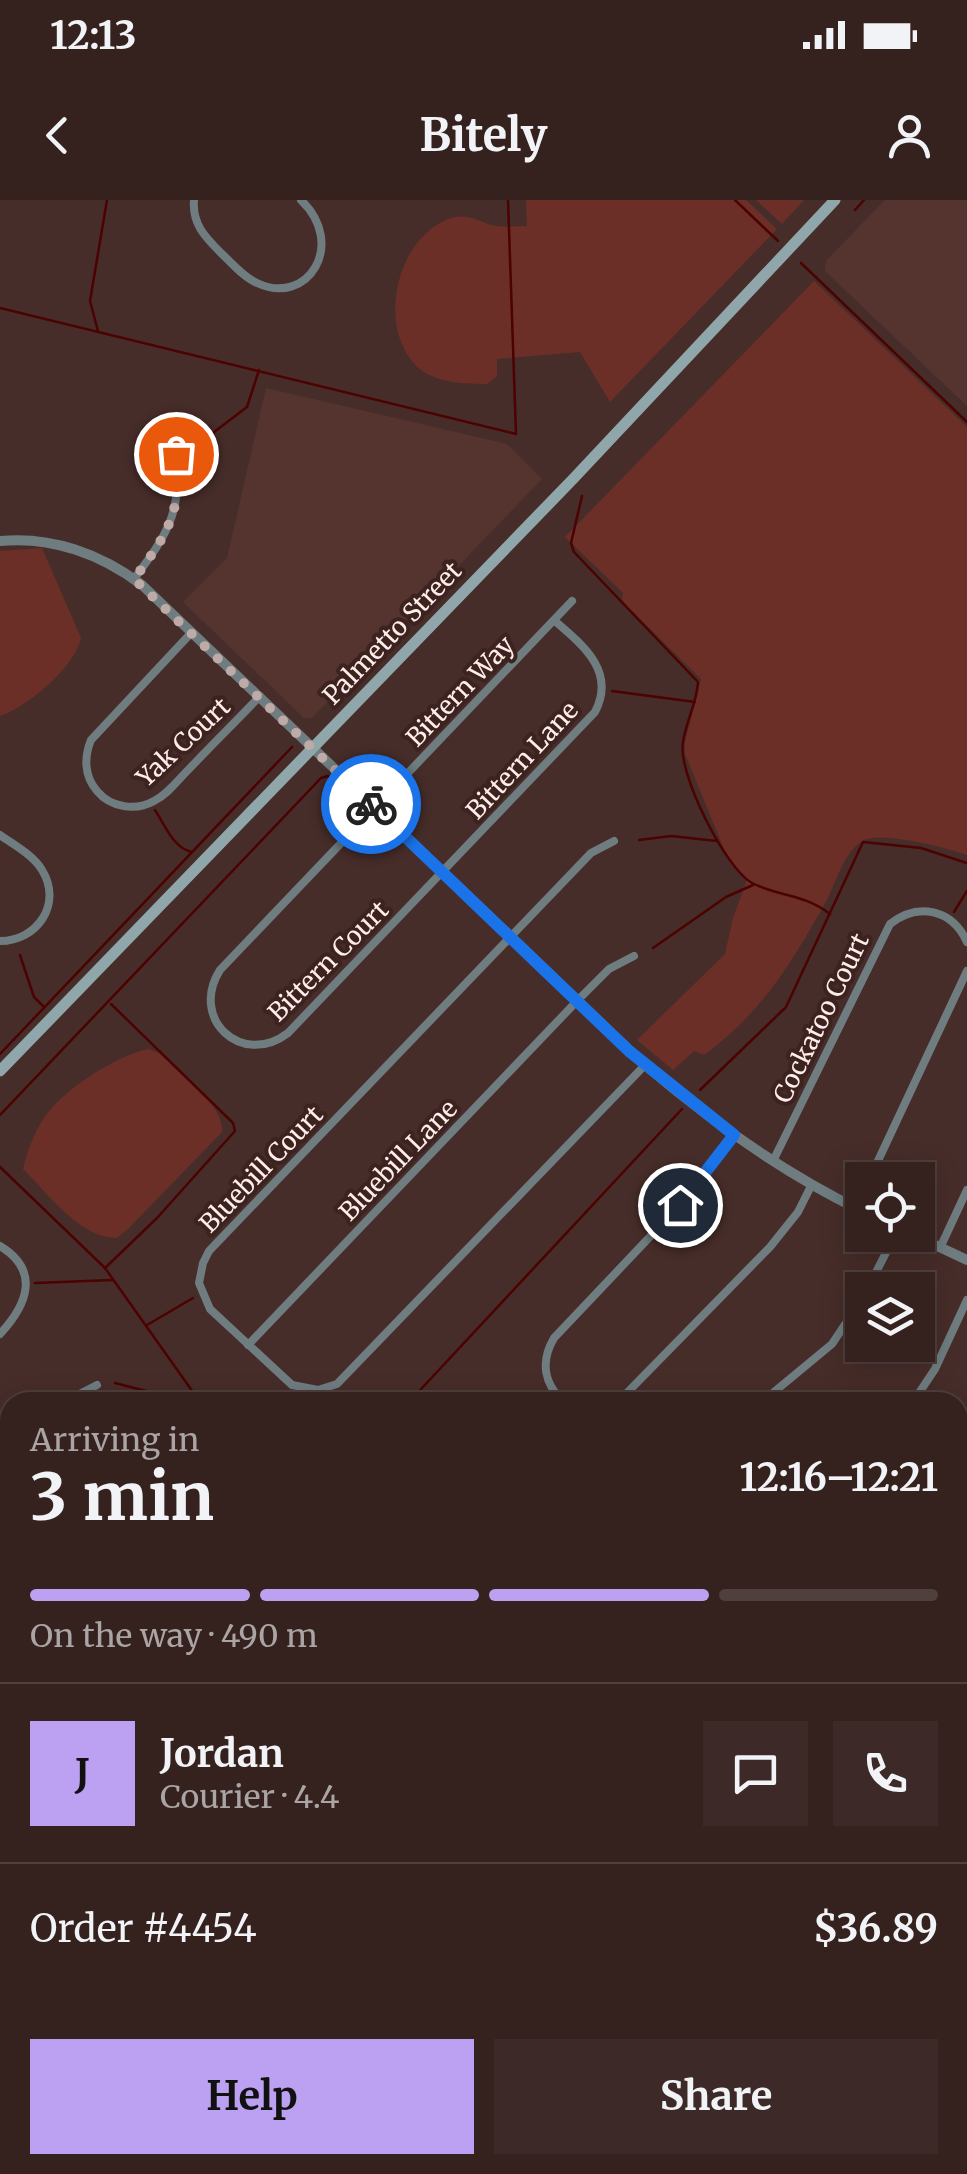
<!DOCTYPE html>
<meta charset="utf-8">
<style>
:root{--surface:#35221f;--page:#3d2a28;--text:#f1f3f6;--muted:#aaa4a4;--line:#4f3f3d;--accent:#bca0f2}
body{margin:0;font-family:Merriweather,serif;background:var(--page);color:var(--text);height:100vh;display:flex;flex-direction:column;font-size:38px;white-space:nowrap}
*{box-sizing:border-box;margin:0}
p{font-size:32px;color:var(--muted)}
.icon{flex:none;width:55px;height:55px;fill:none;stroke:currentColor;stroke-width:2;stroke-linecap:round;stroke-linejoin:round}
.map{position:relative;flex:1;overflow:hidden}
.details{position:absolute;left:0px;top:1192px;width:968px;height:782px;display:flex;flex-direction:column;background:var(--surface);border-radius:30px 30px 0 0;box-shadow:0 5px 25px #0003,0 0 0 2px var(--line)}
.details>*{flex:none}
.fabs{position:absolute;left:845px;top:962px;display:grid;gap:20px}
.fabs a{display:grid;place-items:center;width:90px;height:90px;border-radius:0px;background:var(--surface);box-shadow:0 5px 25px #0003,0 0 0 2px var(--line);font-size:50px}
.pin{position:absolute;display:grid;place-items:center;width:85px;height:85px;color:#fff;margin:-42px;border:5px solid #fff;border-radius:50%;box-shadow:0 2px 10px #0007}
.courier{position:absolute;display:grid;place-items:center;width:100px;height:100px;margin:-50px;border:8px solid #1a73e8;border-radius:50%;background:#fff;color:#222;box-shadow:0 2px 12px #0007}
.head em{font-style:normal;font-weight:700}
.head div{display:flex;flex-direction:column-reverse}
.head{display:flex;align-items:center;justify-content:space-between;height:170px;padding:0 30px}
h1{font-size:65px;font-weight:700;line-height:75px}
.bar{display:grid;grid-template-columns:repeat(4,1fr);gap:15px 10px;align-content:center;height:120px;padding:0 30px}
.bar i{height:12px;border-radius:8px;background:var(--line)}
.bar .active{background:var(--accent)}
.bar p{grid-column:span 4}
.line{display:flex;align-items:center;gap:25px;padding:0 30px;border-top:2px solid var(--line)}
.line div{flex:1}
.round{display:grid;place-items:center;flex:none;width:105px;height:105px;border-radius:0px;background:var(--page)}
.primary-button{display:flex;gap:20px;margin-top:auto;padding:20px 30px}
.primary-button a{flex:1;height:115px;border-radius:0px;background:var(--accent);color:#111;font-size:40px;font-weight:700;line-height:115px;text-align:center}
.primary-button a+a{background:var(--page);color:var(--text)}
.status{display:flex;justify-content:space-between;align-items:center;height:70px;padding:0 50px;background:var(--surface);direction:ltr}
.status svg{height:28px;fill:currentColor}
header{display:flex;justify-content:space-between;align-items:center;height:130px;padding:0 30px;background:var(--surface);font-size:45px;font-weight:700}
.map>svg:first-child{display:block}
</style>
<div class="status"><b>12:13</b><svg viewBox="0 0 49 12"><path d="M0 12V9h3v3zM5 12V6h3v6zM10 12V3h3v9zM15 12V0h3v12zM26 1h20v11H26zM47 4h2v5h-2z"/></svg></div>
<header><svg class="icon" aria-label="back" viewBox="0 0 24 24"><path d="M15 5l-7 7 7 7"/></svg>Bitely<svg class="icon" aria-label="person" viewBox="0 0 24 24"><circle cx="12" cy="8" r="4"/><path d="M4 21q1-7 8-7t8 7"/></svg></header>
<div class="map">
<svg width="967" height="1974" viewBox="0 0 967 1974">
<rect width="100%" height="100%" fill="#472d29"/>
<g fill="#55342f">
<polygon points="885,0 967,0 967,206 825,71 826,61"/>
<polygon points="266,188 507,244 542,279 312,518 304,518 183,402 227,358"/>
</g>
<g fill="#6b2f27">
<path d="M526 0H746L777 29 610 202 580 152 497 159V176L487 184C466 184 437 183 420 169 375 131 395 37 451 18 465 14 476 19 488 24 498 28 516 26 527 26Z"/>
<polygon points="756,0 804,0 782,24"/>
<path d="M814 81 967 227V655C947 648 879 630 862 641 842 654 835 687 823 707 788 768 762 812 704 855L694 851 673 870 637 840 725 754 733 718 747 680 729 661 685 554V542L701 479 626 405 622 399 623 393 565 337Z"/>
<path d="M42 348 81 438C75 467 27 507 0 516V351Z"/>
<path d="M148 849 159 853C178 872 225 905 222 932L128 1029 117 1038C79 1038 48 993 23 969 27 952 34 933 44 918 64 889 114 857 148 849Z"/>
</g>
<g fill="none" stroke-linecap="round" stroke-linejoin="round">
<g stroke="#4b0201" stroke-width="2.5">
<polyline points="735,0 778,41"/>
<polyline points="855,10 864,0"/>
<polyline points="801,63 967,222"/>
<polyline points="0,108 516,234 508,0"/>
<polyline points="98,131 90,101 107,0"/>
<polyline points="193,248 247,207 259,170"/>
<path d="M582 296 571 343 574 352 698 482C697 503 686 521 683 542 677 572 725 668 752 683 779 697 802 693 830 714"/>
<polyline points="612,491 695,502"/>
<path d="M155 610C165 625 173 648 192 652"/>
<polyline points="639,640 671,636 717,641"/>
<polyline points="954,712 967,691"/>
<polyline points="653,748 726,697 753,685"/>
<polyline points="20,755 34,797 44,807"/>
<polyline points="0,854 292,547"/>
<polyline points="700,890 786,807 863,642 921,648 967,663"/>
<polyline points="0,915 321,578 328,576 364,611"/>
<polyline points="0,967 105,1068 200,1202"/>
<polyline points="105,1068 157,1018 235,931 233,923 111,804"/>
<polyline points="35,1083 112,1080"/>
<polyline points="147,1125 193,1098"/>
<polyline points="115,1183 181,1200 196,1198"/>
<polyline points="336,1193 340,1202"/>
<polyline points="409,1202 682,909"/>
<polyline points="0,1364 10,1354"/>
<polyline points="0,1504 10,1514"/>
<polyline points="958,1616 967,1623"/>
<polyline points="0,1723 10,1713"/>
</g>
<g stroke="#6f7d80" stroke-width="8">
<path d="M194 0C192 24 205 37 221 53 232 63 243 77 257 83 308 107 347 44 301 0"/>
<path d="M134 379C167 335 183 311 176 254"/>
<path d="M555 421C584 446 616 472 595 512L288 833C242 868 189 819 220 770L572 401"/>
<path d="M192 432 91 540C84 557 84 576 97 591 111 608 136 611 154 601 168 594 178 580 189 569 212 545 236 521 260 496"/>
<path d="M0 635C14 645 33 655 42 670 63 704 37 741 0 741"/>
<polyline points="614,641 591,653 209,1051 203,1063 199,1083 210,1109 292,1185 318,1190 337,1184 645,865"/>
<path d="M773 961 890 724C918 702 952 709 967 742"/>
<polyline points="869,980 967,771"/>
<polyline points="856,1007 862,993"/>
<path d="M0 1046C41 1071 27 1105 0 1134"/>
<polyline points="940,1048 967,990"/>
<polyline points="867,1090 895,1035"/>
<polyline points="248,1145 577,801 609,769 634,756"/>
<polyline points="64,1202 97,1185"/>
<path d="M564 1202C544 1184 540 1162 554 1138L680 1005 734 935"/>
<polyline points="618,1202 770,1047 798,1012 812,984"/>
<polyline points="762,1202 832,1144 862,1099"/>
<polyline points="913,1202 935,1169 967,1100"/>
<polyline points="0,1269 10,1258"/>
<polyline points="958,1292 967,1282"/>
<polyline points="958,1417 967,1406"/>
<polyline points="0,1451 10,1440"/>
<polyline points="958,1467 967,1477"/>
<polyline points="0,1586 10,1576"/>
<polyline points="958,1652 967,1643"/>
<polyline points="958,1826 967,1809"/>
<polyline points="30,1974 31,1965"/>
<polyline points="124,1974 127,1965"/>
<polyline points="230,1974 234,1965"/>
<polyline points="352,1974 357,1965"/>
<polyline points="468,1974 473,1965"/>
<polyline points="575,1974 581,1965"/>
<polyline points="765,1974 770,1965"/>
<polyline points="872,1974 878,1965"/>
</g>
<g stroke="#6f7d80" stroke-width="10">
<path d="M0 341C52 336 101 354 142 385L645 865C712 922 783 973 862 1011"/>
<polyline points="914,1035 967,1060"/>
<polyline points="0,1491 10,1500"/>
<polyline points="621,1965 632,1974"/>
</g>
<polyline stroke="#8fa6aa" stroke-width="11" points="0,871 574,278 835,0"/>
</g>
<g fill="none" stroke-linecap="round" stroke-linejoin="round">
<path stroke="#beaaa6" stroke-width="10" stroke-dasharray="0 18" d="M176 254C183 311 167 335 134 379L371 604"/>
<polyline stroke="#1a73e8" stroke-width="12" points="371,604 629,851 734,935 680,1005"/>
</g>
<g text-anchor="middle" stroke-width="8" stroke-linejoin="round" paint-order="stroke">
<g font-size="25" fill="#feedea" stroke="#3c231f">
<text transform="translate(392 433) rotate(-46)" y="9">Palmetto Street</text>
<text transform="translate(460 491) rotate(-46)" y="9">Bittern Way</text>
<text transform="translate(183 542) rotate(-43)" y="9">Yak Court</text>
<text transform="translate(522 560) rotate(-47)" y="9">Bittern Lane</text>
<text transform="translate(328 761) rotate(-45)" y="9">Bittern Court</text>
<text transform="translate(821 818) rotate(-64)" y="9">Cockatoo Court</text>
<text transform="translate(398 960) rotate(-46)" y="9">Bluebill Lane</text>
<text transform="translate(261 969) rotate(-46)" y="9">Bluebill Court</text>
</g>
</g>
</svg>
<div class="fabs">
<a><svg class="icon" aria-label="locate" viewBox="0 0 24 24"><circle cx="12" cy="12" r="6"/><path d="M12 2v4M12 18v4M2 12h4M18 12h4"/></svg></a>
<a><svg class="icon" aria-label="layers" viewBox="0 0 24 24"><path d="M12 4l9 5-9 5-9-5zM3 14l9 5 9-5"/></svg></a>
</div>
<div class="pin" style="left:176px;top:254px;background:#ea580c"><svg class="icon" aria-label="bag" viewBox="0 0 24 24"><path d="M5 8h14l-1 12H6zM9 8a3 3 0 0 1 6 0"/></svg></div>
<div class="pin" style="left:680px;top:1005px;background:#1f2937"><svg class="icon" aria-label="home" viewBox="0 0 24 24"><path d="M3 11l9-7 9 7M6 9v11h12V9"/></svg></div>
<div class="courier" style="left:371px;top:604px"><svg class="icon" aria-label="bike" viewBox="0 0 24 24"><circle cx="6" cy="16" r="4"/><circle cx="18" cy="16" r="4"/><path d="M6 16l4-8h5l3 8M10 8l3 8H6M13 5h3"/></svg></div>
<section class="details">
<div class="head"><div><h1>3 min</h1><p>Arriving in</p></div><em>12:16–12:21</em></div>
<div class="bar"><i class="active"></i><i class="active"></i><i class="active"></i><i></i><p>On the way · 490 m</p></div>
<div class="line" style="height:180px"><b class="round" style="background:var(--accent);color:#111">J</b><div><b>Jordan</b><p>Courier · 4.4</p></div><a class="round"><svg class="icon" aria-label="chat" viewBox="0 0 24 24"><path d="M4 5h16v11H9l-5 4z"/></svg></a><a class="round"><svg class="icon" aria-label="phone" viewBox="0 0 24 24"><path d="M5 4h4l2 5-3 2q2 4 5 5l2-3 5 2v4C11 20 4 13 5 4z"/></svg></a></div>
<div class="line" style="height:130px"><div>Order #4454</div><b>$36.89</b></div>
<div class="primary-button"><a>Help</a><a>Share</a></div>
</section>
</div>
